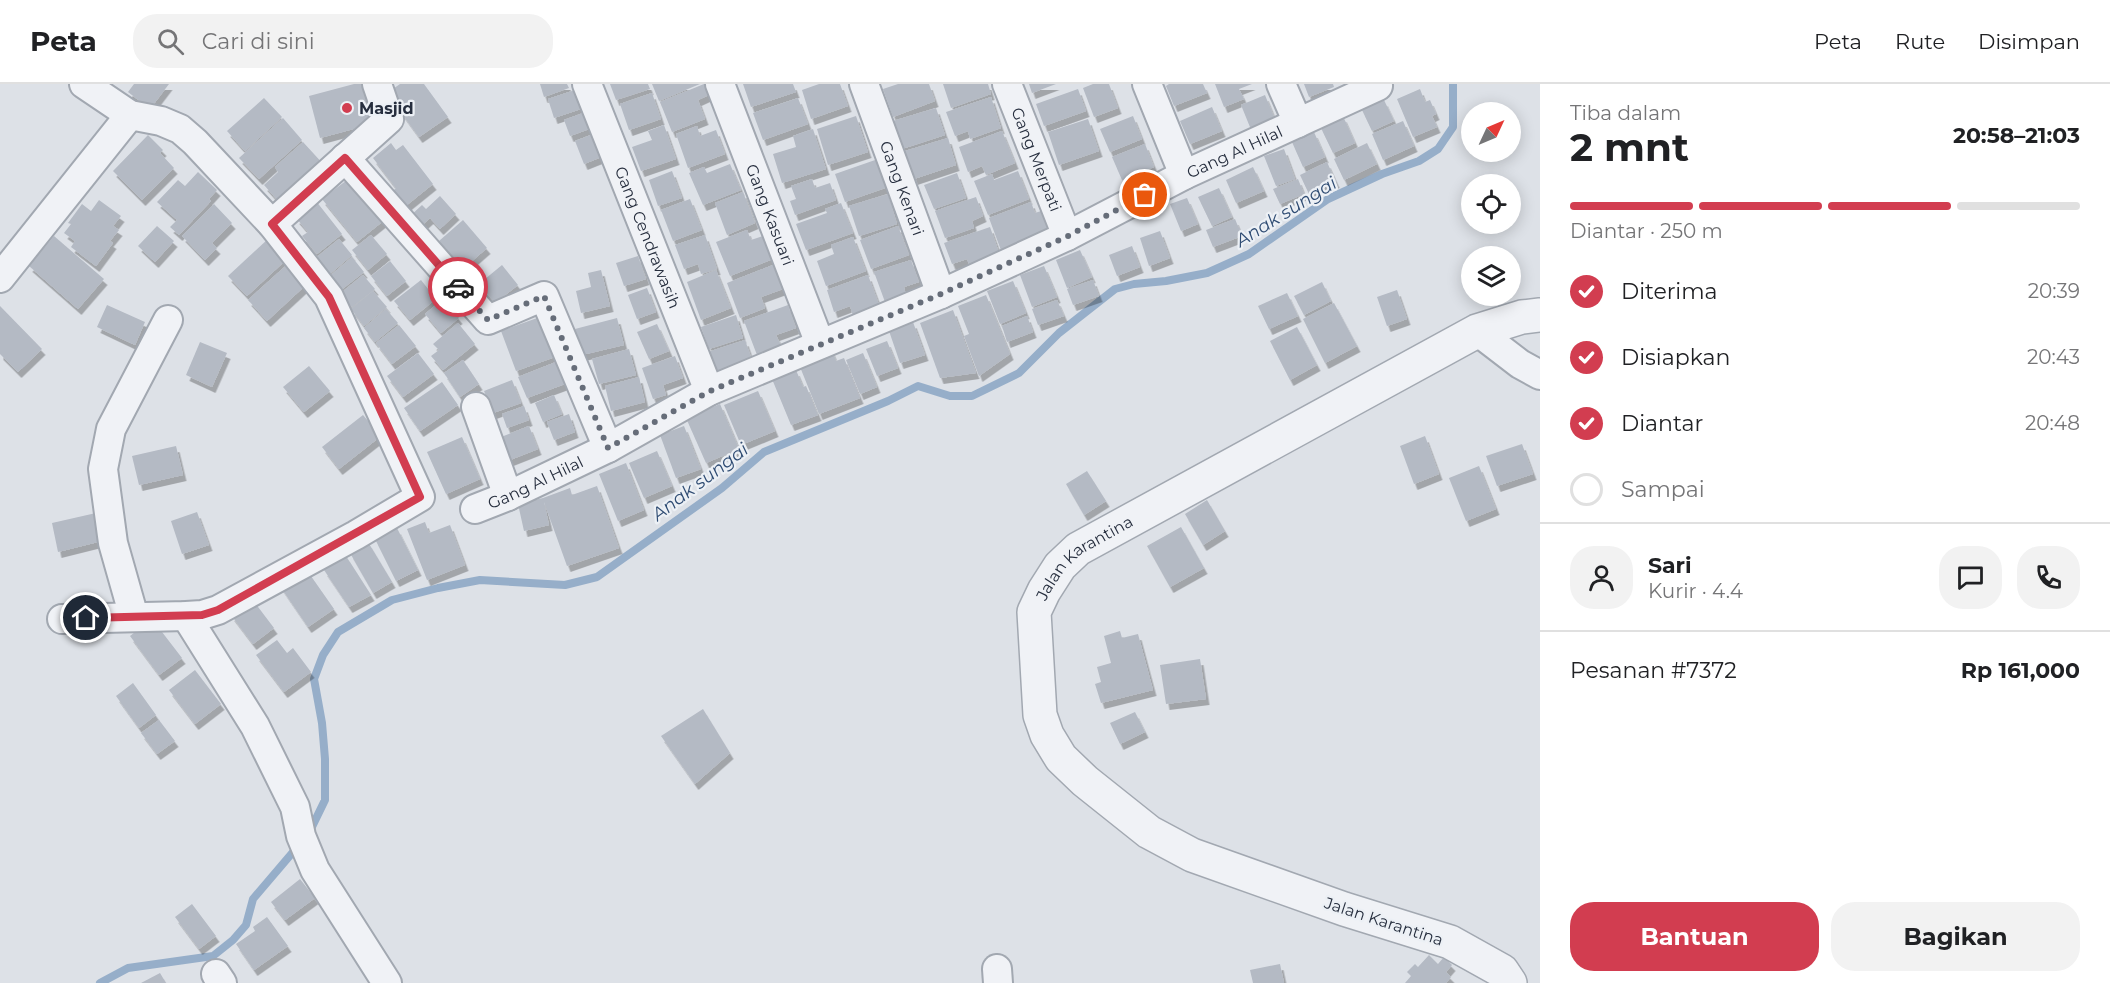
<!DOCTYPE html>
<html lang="id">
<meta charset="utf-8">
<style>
:root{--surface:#fff;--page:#f2f2f2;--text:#202124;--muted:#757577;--line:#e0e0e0;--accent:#d23d50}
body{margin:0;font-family:Montserrat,sans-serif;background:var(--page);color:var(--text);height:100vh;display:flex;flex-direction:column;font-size:22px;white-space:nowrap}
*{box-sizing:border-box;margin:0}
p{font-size:20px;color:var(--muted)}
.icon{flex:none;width:33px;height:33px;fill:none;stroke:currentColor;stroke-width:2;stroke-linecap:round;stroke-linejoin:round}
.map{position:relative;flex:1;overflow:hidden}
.side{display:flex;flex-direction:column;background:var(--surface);width:570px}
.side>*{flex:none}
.needle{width:39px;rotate:46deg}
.buttons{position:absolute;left:1461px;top:18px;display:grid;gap:12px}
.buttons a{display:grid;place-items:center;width:60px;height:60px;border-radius:50%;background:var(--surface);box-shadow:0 3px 15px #0003;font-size:30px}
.pin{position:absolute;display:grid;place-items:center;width:51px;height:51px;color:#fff;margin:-26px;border:3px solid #fff;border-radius:50%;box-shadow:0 2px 6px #0007}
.courier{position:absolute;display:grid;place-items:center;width:60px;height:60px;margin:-30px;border:4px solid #d23d50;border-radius:50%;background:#fff;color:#222;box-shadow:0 2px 8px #0007}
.overview em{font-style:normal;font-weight:700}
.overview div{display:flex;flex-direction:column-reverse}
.overview{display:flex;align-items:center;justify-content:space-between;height:102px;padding:0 30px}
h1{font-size:39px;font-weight:700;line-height:45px}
.bar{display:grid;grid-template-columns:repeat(4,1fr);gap:9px 6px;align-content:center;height:72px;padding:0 30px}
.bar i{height:8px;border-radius:4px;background:var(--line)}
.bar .active{background:var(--accent)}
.bar p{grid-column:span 4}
.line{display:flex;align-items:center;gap:15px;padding:0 30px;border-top:2px solid var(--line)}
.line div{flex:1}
.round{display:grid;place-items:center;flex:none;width:63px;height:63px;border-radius:24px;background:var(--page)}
ol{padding:0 30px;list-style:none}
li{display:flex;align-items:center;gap:18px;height:66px}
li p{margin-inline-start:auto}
li .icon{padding:6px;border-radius:50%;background:var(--accent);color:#fff;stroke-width:4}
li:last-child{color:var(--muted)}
li i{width:33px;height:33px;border:3px solid var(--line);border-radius:50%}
.button{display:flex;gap:12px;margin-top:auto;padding:12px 30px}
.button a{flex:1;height:69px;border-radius:24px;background:var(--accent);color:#fff;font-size:24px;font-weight:700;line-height:69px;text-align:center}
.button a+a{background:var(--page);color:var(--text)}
header{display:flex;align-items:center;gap:36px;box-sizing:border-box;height:84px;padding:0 30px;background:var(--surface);border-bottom:2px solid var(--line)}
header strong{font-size:28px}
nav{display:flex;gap:33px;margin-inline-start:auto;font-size:21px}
.search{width:420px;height:54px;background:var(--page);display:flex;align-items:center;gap:15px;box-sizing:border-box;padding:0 21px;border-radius:24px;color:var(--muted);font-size:22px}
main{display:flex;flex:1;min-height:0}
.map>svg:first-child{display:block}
</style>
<header>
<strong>Peta</strong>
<div class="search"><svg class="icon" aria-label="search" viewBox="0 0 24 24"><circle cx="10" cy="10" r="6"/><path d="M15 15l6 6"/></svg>Cari di sini</div>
<nav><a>Peta</a><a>Rute</a><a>Disimpan</a></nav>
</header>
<main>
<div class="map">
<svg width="1540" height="899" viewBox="0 0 1540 899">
<defs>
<filter id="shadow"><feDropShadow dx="3.5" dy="6" stdDeviation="0" flood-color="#0004"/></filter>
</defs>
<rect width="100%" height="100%" fill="#dde1e7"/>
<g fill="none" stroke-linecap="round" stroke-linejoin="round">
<g stroke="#96aec9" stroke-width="8">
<polyline points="309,749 325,716 325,675 322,639 314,595 323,571 338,548 392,516 438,504 480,496 565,501 597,493 722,404 764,368 888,317 918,302 950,312 972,312 1019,289 1059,249 1115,205 1134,200 1166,197 1207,189 1249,170 1328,115 1382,90 1419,77 1438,65 1453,43 1453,0"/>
<polyline points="100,899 128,884 213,872 233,856 246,841 253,815 299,761"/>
</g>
</g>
<g fill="#b4bac4" filter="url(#shadow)">
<polygon points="134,0 169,0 150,25 128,8"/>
<polygon points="354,0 361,0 372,40 320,54 309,12"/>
<polygon points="400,0 424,0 448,33 419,53 387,9"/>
<polygon points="540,0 567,0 569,4 544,13"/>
<polygon points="610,0 648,0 650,5 616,16"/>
<polygon points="652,0 700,0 659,17"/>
<polygon points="704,0 707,0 711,10 698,16 705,35 672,48 660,18"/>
<polygon points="743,0 793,0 796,8 751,23"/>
<polygon points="819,0 840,0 848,22 811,35 802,6"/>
<polygon points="898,0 929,0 935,17 893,33 883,5"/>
<polygon points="943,0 988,0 991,10 951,24"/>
<polygon points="1029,0 1056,0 1032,9"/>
<polygon points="1093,0 1109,0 1118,24 1094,33 1083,4"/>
<polygon points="1169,0 1203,0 1207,9 1174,22 1166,2"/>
<polygon points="1215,0 1252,0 1239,5 1244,15 1224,23"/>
<polygon points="1304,0 1333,0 1334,3 1309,13"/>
<polygon points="578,5 584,24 554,34 548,15"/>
<polygon points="1078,5 1086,27 1044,42 1036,20"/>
<polygon points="1420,5 1425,18 1430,16 1436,30 1432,32 1437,43 1413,53 1397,15"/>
<polygon points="652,9 661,35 629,46 620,20"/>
<polygon points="1265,11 1276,38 1252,48 1241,21"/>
<polygon points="991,13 1001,44 970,55 968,47 955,52 946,28"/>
<polygon points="264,14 282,33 245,67 227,47"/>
<polygon points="798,14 808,40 763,56 753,29"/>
<polygon points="1384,16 1394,37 1372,47 1362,26"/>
<polygon points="1212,23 1222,47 1190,60 1180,37"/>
<polygon points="936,24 945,51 902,65 893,37"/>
<polygon points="586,28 592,44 570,52 564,36"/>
<polygon points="856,32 868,68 828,81 817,45"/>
<polygon points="1133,32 1142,55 1110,68 1100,45"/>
<polygon points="1343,32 1355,59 1333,69 1320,42"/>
<polygon points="283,34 302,56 259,95 239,74"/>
<polygon points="1088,35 1099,67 1059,81 1048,48"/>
<polygon points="1403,37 1414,62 1383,76 1372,50"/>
<polygon points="664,41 676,75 641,87 632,63 652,56 648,47"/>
<polygon points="697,42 700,52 716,46 725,70 688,84 676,50"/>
<polygon points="813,45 826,85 782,99 773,70 796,63 793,52"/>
<polygon points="1002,47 1015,79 986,91 982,82 968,88 959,63"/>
<polygon points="1314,48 1325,73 1303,83 1292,58"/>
<polygon points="596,49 604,72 584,80 575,57"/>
<polygon points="148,51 163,66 160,69 174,84 142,116 113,87"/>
<polygon points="948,54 956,81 914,95 905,67"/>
<polygon points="303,58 325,82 280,119 264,101 278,88 275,83"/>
<polygon points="391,59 396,66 403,61 433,100 402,125 390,110 396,104 373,74"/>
<polygon points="1367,59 1377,80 1344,96 1334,75"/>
<polygon points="1145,60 1154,83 1122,96 1112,73"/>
<polygon points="1284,65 1295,95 1276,102 1264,72"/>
<polygon points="878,75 888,103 845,118 835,90"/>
<polygon points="1327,78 1336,98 1309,110 1300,91"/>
<polygon points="730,80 741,106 703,121 689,89 704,83 707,89"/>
<polygon points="1253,83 1264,107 1236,119 1226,96"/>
<polygon points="672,87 682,114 658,122 649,96"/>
<polygon points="1018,87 1029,115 988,131 974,97 992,90 994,96"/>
<polygon points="198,88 217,106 209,115 211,117 179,151 170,143 177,136 157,118 178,96 185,102"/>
<polygon points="957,89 966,114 934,125 924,101"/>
<polygon points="351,93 387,134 357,158 322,115"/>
<polygon points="812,95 815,104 830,99 836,116 795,131 790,117 796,115 791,102"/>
<polygon points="1298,95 1304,110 1280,120 1273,105"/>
<polygon points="1219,104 1232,133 1212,142 1198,113"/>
<polygon points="743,108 755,139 727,151 715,119"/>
<polygon points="888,110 897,140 859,152 849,122"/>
<polygon points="440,112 456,130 440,145 430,134 419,144 409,133 422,121 426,125"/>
<polygon points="976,113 983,132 972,137 974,144 945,154 935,127"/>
<polygon points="1187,114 1198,140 1181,147 1170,120"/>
<polygon points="690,115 702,146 673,157 661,126"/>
<polygon points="99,116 121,132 113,142 119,146 110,157 113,159 96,182 71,163 75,157 64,149 71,140 68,139 82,120 91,127"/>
<polygon points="316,117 342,150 317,170 302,152 308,148 296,134"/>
<polygon points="1031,118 1035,129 1044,126 1053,150 1002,169 989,134"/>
<polygon points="841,119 853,149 806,166 796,140 827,129 825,125"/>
<polygon points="214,120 232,139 212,159 217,164 205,176 182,152"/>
<polygon points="1235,135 1242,152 1213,163 1206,146"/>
<polygon points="463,136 487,164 463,185 439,157"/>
<polygon points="157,142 174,157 155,178 138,162"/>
<polygon points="898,142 909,171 871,185 860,156"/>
<polygon points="990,143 1001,174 971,185 967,175 952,180 944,159"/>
<polygon points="747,146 751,156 763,152 773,175 730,192 716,158"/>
<polygon points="1160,147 1170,174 1149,182 1140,154"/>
<polygon points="371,151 387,170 368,186 352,166"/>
<polygon points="705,151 717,185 701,190 698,180 684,185 675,161"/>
<polygon points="54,152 104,195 78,225 29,182"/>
<polygon points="853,153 866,187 826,202 817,177 834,170 831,161"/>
<polygon points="268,155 287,175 247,212 228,192"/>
<polygon points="339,155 352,171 330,190 317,173"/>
<polygon points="1132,162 1140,183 1117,192 1109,171"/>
<polygon points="1080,166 1092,193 1067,204 1056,176"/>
<polygon points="638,172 646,195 624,202 616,179"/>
<polygon points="352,173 364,188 341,206 330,192"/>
<polygon points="911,176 919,198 904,203 906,211 885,218 874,188"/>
<polygon points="390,177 406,197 387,212 371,192"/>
<polygon points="289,179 308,199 267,237 248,216"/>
<polygon points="502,181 518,201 495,219 479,200"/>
<polygon points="773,181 783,205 761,213 765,224 740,234 727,199"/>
<polygon points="1044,182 1057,213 1032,223 1020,191"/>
<polygon points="601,186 610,222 581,229 576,207 591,203 588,189"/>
<polygon points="716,186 731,224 701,236 687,198"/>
<polygon points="363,191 375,205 352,223 341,209"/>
<polygon points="868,191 881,226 854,235 850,222 834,228 827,206"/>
<polygon points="421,196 436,215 410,236 394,217"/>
<polygon points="1093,196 1099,212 1073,221 1067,205"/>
<polygon points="1013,197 1026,229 1000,240 987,207"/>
<polygon points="1322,198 1331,217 1304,231 1294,212"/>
<polygon points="647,204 656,228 637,235 628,211"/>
<polygon points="1397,206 1407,235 1387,242 1377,213"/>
<polygon points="373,207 387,223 364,242 351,225"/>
<polygon points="1287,209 1298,232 1269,245 1258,222"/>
<polygon points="986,211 1010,270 979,292 964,252 969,250 958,222"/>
<polygon points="443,215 459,234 441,249 425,230"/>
<polygon points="1057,216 1064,232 1038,241 1032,225"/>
<polygon points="1334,219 1357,262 1325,279 1303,235"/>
<polygon points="107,221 145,238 135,261 97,243"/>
<polygon points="788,221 796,244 776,251 781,262 757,271 744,237"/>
<polygon points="0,222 42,265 18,288 0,270"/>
<polygon points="386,225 398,239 375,258 364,244"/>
<polygon points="953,226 976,289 940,294 920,239"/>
<polygon points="736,231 743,254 709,265 701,243"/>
<polygon points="1027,232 1033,248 1007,258 1002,242"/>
<polygon points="540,233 555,273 516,287 501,247"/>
<polygon points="617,234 624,261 582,271 575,245"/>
<polygon points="913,238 925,271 900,279 889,247"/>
<polygon points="458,239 475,260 443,286 431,272 439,266 433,260"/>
<polygon points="657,240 669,267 649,275 637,248"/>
<polygon points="399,241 416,262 392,280 376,259"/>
<polygon points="1297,243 1317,281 1290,296 1270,257"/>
<polygon points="745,256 752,276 715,289 708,268"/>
<polygon points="887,257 898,284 877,292 866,265"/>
<polygon points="200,258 227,269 212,303 186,291"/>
<polygon points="629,265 636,291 599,300 592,275"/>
<polygon points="831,265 836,277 844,274 860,314 819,330 798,278"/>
<polygon points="418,269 434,290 403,313 387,292"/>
<polygon points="863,269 877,303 860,310 846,276"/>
<polygon points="675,272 683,294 663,301 666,311 653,315 642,284"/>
<polygon points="463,276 479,300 460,313 444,289"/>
<polygon points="556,278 565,300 527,314 518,293"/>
<polygon points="309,282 330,307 304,328 283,303"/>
<polygon points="796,286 803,303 806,302 818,331 791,341 772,295"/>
<polygon points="639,293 645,318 611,327 605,302"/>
<polygon points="512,296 521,319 493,329 484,307"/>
<polygon points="442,298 458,321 420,347 404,324"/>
<polygon points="758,307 775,347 741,361 724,321"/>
<polygon points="554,311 562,330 543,338 535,319"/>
<polygon points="720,320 739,365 706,379 686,334"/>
<polygon points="524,322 529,336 507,344 502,330"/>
<polygon points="569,330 575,348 554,356 547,338"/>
<polygon points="363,331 381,352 339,385 322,363"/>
<polygon points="529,342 538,365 505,378 496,355"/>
<polygon points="684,342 701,385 676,394 660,351"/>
<polygon points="1425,352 1439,390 1414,400 1400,362"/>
<polygon points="462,353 480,395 446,410 427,368"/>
<polygon points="1522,360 1533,390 1497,402 1486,372"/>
<polygon points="176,362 183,391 139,401 132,372"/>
<polygon points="657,367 672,402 644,414 629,379"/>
<polygon points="626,379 644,426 618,437 599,390"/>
<polygon points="1479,382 1496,425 1466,437 1449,394"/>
<polygon points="1087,387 1106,417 1084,431 1066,400"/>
<polygon points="597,402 619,464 567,482 544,418 549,441 524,447 518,420 543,414 570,404 572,411"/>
<polygon points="1207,416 1225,447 1203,461 1185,430"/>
<polygon points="197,428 209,461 182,470 171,437"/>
<polygon points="96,429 102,457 58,468 52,439"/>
<polygon points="425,438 429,449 450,441 465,481 427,496 407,445"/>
<polygon points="1181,443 1204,484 1170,503 1147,462"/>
<polygon points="397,444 418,486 396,497 375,455"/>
<polygon points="368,458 392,498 373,509 350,469"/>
<polygon points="346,472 371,511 349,523 324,486"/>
<polygon points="306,485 334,525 308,543 280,502"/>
<polygon points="252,515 274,544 253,560 231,531"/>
<polygon points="152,535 182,574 159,591 130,552"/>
<polygon points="1120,547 1122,554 1138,550 1153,606 1101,619 1095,600 1101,598 1097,583 1111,579 1104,552"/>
<polygon points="277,556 287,569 293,564 311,588 284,608 256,571"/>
<polygon points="1200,575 1206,615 1166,620 1160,581"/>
<polygon points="195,586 221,620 195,640 169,606"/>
<polygon points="133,599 156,631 139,644 116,612"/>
<polygon points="703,625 730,669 695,700 661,652"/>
<polygon points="1135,628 1145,648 1120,660 1110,639"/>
<polygon points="159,636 175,657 157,670 141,649"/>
<polygon points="300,795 315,814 285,836 271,818"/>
<polygon points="192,820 216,852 199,865 175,833"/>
<polygon points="267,833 288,862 254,886 236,860 255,847 253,843"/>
<polygon points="1429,871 1438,880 1444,873 1452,881 1446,888 1451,893 1446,899 1405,899 1411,892 1407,888 1415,880 1418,883"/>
<polygon points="1280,880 1284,899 1253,899 1250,886"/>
<polygon points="160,889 166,899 141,899"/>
</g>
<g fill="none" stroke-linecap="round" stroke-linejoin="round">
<defs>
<g id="minor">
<path id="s1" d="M587 0 709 307"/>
<path id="s2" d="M720 0 820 260"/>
<path id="s3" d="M864 0 941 210"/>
<path id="s4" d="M1007 0 1067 152"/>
<polyline points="1147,0 1184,91"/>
<polyline points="1281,0 1298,39"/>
<polyline points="345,74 488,236 544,212 608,364"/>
<polyline points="272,140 389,35 377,0"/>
<polyline points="0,194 130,31"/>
<polyline points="1477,247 1520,280 1540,291"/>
<polyline points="476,323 508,412"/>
<path id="s5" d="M475 425 508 412 608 364 709 307 941 210 1067 152 1184 91 1378 2"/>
<polyline points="186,532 255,642 295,723 301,752 315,786 387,899"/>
<polyline points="134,533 113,459 103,385 111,345 168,236"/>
<polyline points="62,535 186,532 202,531 218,526 356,451 420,413 329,213 272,140 195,58 180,45 161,37 130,31 84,0"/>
<polyline points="997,885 998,899"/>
<polyline points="216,890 222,899"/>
</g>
<g id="tertiary">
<path id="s6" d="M1510 899 1502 887 1450 858 1344 825 1192 771 1149 748 1085 697 1061 674 1047 651 1040 631 1034 528 1044 507 1060 482 1078 465 1477 247 1522 233 1540 231"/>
</g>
</defs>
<use href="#minor" stroke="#a2a8b1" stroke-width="32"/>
<use href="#tertiary" stroke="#a2a8b1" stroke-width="36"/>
<use href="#minor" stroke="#f0f2f6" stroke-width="28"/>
<use href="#tertiary" stroke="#f0f2f6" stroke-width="33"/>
</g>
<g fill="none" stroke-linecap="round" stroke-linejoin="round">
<polyline stroke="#666d79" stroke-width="6" stroke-dasharray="0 10.8" points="458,203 488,236 544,212 608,364 710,307 941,210 1068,152 1145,111"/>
<polyline stroke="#d23d50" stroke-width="8" points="86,534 202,531 218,526 420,413 329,213 272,140 345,74 458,203"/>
</g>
<circle fill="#d23d50" stroke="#ecf0f5" stroke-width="2" cx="347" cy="24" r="6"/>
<g text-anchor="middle" stroke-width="4.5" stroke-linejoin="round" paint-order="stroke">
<g font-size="16" font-weight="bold" fill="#262e3e" stroke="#ecf0f5" text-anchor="start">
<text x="359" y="30">Masjid</text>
</g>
<g font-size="16" fill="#262e3e" stroke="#ecf0f5">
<text dy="6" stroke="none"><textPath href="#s5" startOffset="840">Gang Al Hilal</textPath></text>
<text dy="6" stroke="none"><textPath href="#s4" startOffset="81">Gang Merpati</textPath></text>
<text dy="6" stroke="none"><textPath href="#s3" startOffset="111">Gang Kenari</textPath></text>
<text dy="6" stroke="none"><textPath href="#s2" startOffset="140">Gang Kasuari</textPath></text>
<text dy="6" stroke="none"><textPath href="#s1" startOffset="165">Gang Cendrawasih</textPath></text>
<text dy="6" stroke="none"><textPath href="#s5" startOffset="66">Gang Al Hilal</textPath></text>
<text dy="6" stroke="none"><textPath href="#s6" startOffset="738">Jalan Karantina</textPath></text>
<text transform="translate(1384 837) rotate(18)" y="6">Jalan Karantina</text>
</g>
<g font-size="18" font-style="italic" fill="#2f4c73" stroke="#ecf0f5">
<text transform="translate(1286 128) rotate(-32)" y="6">Anak sungai</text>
<text transform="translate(700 398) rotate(-37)" y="6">Anak sungai</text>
</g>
</g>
</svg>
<div class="buttons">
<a><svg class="needle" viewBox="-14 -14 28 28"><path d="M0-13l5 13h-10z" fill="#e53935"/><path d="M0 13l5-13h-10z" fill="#757577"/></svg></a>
<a><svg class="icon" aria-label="locate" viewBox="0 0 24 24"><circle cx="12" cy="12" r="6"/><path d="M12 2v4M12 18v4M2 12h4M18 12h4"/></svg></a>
<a><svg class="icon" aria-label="layers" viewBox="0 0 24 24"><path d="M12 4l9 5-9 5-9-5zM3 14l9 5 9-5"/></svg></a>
</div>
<div class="pin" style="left:1145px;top:111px;background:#ea580c"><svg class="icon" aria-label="bag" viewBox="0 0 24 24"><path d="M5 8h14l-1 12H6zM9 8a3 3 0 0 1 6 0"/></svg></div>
<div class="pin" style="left:86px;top:534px;background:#1f2937"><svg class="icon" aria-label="home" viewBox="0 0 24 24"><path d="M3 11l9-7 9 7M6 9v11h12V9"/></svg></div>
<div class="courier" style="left:458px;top:203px"><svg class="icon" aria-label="car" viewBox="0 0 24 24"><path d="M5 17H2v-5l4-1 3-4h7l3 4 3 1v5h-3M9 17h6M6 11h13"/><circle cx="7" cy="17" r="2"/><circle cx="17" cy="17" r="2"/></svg></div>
</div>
<section class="side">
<div class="overview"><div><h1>2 mnt</h1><p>Tiba dalam</p></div><em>20:58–21:03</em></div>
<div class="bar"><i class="active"></i><i class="active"></i><i class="active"></i><i></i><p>Diantar · 250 m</p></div>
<ol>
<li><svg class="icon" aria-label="check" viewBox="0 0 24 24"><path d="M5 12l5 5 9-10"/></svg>Diterima<p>20:39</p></li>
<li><svg class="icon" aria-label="check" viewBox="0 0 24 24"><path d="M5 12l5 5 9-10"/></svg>Disiapkan<p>20:43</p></li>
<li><svg class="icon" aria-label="check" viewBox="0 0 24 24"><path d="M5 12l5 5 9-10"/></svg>Diantar<p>20:48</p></li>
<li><i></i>Sampai</li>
</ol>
<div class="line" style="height:108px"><a class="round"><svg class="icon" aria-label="person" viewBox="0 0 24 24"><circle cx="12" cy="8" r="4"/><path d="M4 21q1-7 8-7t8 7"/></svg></a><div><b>Sari</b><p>Kurir · 4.4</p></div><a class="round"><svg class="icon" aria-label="chat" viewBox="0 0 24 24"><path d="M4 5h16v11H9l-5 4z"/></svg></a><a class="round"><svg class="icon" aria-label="phone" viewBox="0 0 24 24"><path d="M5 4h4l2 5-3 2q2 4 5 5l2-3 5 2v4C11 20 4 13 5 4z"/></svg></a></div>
<div class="line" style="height:78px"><div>Pesanan #7372</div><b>Rp 161,000</b></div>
<div class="button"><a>Bantuan</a><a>Bagikan</a></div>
</section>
</main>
